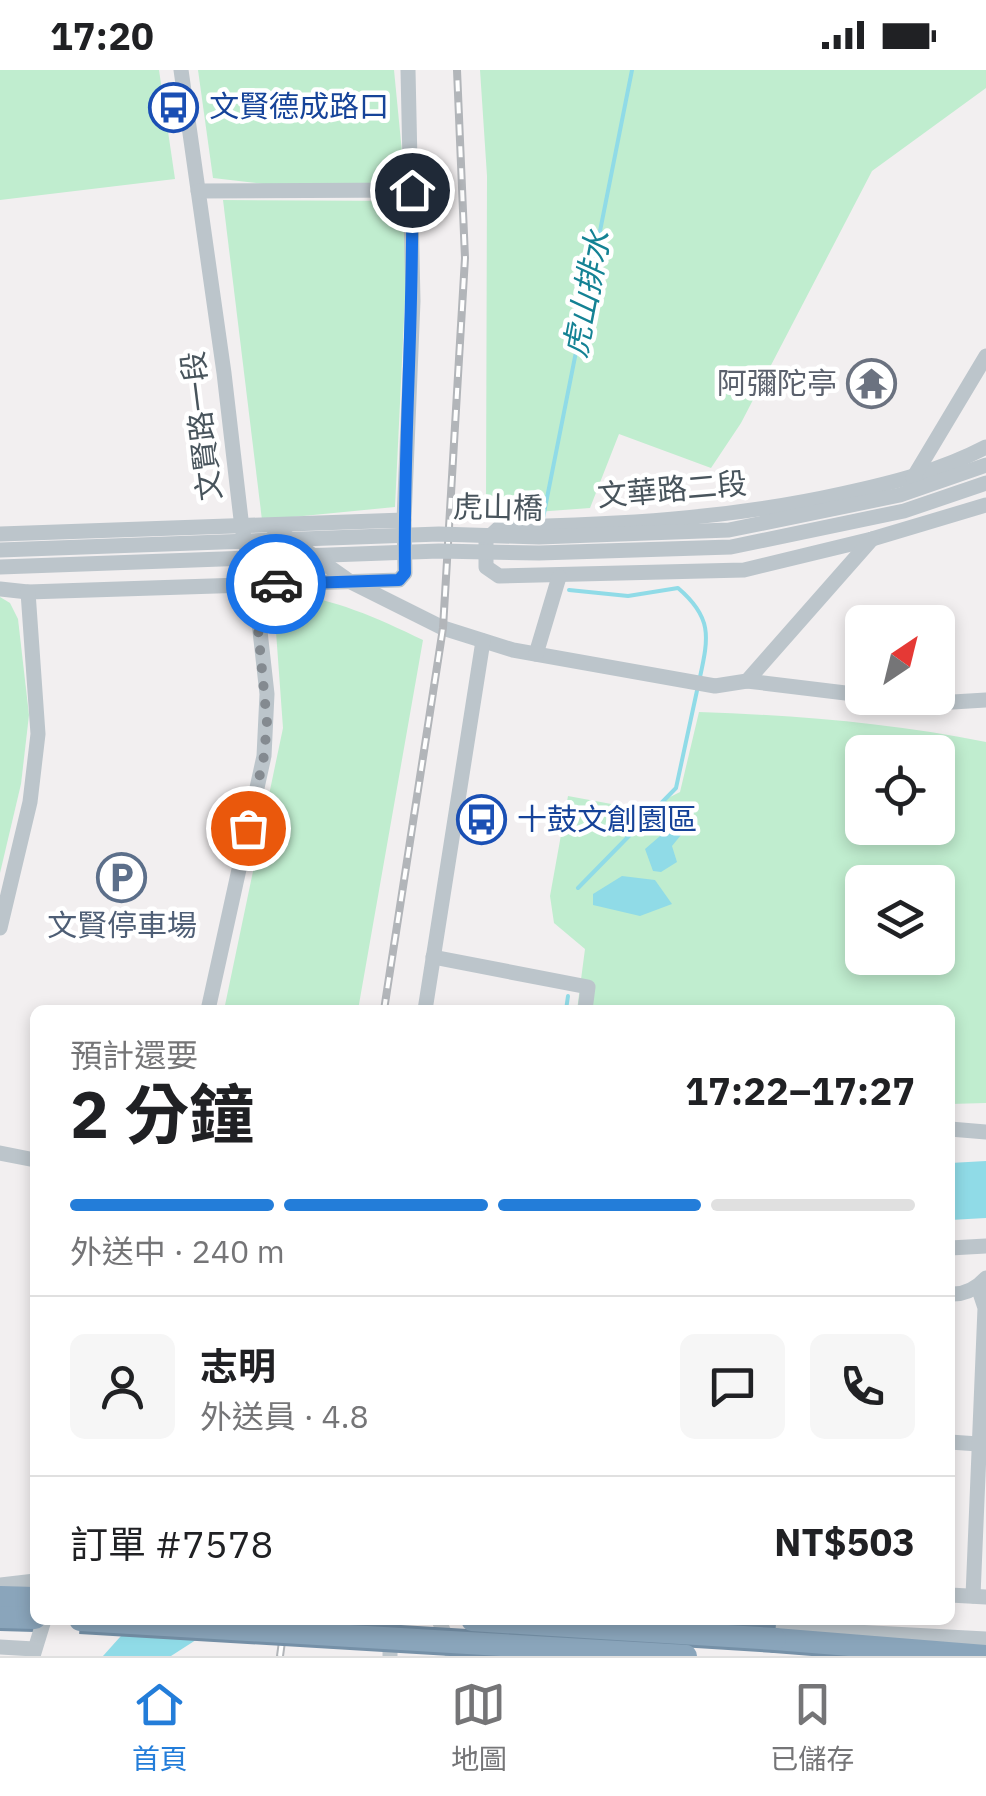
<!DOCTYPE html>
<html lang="zh-TW">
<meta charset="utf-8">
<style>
:root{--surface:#fff;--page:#f6f6f6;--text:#202124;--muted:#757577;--line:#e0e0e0;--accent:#237dd9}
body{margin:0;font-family:"IBM Plex Sans","Noto Sans TC",sans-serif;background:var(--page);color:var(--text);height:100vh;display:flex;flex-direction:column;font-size:38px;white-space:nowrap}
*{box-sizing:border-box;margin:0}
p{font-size:32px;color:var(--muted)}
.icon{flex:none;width:55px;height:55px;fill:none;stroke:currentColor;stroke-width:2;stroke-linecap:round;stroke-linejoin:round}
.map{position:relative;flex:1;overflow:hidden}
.panel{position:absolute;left:30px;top:935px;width:925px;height:620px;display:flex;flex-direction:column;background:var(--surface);border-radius:15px;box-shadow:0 5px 15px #0003}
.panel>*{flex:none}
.needle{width:65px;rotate:35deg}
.fabs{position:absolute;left:845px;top:535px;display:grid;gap:20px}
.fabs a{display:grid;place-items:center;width:110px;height:110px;border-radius:15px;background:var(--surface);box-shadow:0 5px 15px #0003;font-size:50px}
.pin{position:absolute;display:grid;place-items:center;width:85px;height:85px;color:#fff;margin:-42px;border:5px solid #fff;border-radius:50%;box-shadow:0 2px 10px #0007}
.courier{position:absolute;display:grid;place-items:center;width:100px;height:100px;margin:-50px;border:8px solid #1a73e8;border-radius:50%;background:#fff;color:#222;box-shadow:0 2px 12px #0007}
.summary em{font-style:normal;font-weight:700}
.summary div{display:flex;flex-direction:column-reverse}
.summary{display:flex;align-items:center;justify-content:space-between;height:170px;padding:0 40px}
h1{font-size:65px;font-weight:700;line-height:75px}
.bar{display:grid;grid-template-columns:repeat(4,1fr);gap:15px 10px;align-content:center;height:120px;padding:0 40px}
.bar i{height:12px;border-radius:8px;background:var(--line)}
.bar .current{background:var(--accent)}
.bar p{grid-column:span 4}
.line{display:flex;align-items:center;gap:25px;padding:0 40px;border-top:2px solid var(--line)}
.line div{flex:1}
.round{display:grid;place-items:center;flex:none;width:105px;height:105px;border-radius:15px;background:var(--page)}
.status{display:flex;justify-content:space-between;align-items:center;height:70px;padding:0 50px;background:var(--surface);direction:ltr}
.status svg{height:28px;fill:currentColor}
.dock{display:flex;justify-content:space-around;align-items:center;height:140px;border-top:2px solid var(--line);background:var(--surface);font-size:28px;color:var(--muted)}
.dock a{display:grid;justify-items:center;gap:5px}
.dock .current{color:var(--accent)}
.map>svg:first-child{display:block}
</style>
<div class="status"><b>17:20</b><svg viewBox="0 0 49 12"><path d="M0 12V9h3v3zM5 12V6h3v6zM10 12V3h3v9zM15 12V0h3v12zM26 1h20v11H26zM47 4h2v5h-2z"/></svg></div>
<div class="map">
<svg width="986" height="1586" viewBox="0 0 986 1586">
<rect width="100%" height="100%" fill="#f2eff0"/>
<g fill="#c0edcf" fill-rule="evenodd">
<polygon points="0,0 159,0 175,109 0,130"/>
<polygon points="198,0 394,0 405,113 272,115 213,108"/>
<polygon points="480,0 986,0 986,18 872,101 741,353 711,398 619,364 590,438 536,442 486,433 487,106"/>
<polygon points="223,130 405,131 405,228 395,437 262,450"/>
<path d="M282 523C334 528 377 548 423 570L358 940H224L283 658 274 534Z"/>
<polygon points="0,527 10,533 18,549 29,645 21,714 0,803"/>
<path d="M699 642C794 645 892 653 986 672V1033L950 1034V940H577L585 879 554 853 550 826 568 726 644 740 680 722ZM862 682H938V758H862ZM862 812H938V888H862Z"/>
</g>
<g fill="#90dbe7">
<polygon points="681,748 690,754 672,776 677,792 661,802 653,801 645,779"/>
<polygon points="622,806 655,810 672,834 640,846 593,835 593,824"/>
<polygon points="986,1091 986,1148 950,1150 950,1093"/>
<polygon points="227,1550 171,1586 103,1586 129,1557"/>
</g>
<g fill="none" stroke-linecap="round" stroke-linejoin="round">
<g stroke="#90dbe7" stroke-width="4">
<polyline points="543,448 632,0"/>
<path d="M569 520 628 526 678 518C712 547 709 566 700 607"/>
<polyline points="578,818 676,718 698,616"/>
<polyline points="566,940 568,926"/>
</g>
<defs>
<g id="highway">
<polyline points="0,1527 35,1528"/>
<polyline points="0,1547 35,1548"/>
<polyline points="775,1569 986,1586"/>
</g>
</defs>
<use href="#highway" stroke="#7590a7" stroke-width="28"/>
<g stroke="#bcc5cb" stroke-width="15">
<polyline points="181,0 224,303 242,458 255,516 267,624 264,686 208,940"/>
<polyline points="198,121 412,120"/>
<path d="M986 377C940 401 892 413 841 424 728 449 615 455 500 457L486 470V497L499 506 744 500 872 469 986 435"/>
<polyline points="913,408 986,286"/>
<polyline points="404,450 413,231 408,0"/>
<polyline points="271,456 349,511 443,558 513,580 715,616 747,611 872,469"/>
<polyline points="0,464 404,450 405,503 399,510 28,522 0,519"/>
<polyline points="536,584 559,507"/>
<polyline points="747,611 862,625"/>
<polyline points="886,628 936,633 986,630"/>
<polyline points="0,858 30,732 38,664 28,522"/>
<polyline points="433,887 588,917 585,940"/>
<polyline points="425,940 483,571"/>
<polyline points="950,1059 986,1062"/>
<polyline points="0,1083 35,1090"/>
<polyline points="950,1178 986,1176"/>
<path d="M950 1224C965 1225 976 1219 986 1208"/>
<polyline points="950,1372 978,1374"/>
<polyline points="0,1515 35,1511"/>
<polyline points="950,1525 986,1527"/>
<polyline points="973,1526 985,1238 978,1217"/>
<polyline points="390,1550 390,1586"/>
<polyline points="439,1550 453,1586"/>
<polyline points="760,1557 986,1569"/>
<polyline points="0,1577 34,1579"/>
<polyline points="33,1586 44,1550"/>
</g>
<use href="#highway" stroke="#8aa5bb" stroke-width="22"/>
<defs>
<g id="rail">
<polyline points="384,940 443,558 465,188 457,0"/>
<polyline points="280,1586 285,1550"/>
</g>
</defs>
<use href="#rail" stroke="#b2b5b9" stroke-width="8"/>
<use href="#rail" stroke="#fff" stroke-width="4" stroke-dasharray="11" stroke-linecap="butt"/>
<defs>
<g id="highway-bridge">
<polyline points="80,1550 686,1586"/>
<polyline points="472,1550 775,1569"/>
</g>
</defs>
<use href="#highway-bridge" stroke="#7590a7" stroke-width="28" stroke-linecap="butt"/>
<g stroke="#bcc5cb" stroke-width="15">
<polyline points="0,480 439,464 539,467 729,460 900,425 986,395"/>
<polyline points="0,497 439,481 539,483 731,477 904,441 986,413"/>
</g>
<use href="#highway-bridge" stroke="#8aa5bb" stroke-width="22"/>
</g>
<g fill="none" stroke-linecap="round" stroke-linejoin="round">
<polyline stroke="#848a90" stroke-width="10" stroke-dasharray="0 18" points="248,758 264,686 267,653 254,516 276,514"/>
<path stroke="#1a73e8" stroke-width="12" d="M276 514 399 510 405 503C403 375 414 247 412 120"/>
</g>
<defs>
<symbol id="bus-ring" viewBox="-11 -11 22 22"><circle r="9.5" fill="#fff" stroke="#1a4fb4" stroke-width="1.5"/><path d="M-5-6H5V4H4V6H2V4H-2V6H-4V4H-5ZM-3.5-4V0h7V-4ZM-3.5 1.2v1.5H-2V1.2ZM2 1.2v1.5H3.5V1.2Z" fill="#1a4fb4"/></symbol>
<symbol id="temple-ring" viewBox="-11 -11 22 22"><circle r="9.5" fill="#fff" stroke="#6b7280" stroke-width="1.5"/><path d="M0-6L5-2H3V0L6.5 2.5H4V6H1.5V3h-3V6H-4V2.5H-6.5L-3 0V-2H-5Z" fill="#6b7280"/></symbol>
<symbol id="parking-ring" viewBox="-11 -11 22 22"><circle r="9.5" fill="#fff" stroke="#5c6f8a" stroke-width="1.5"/><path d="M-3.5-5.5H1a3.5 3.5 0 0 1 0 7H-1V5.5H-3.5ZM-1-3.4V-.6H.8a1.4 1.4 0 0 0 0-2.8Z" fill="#5c6f8a"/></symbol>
</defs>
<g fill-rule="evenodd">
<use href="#bus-ring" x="146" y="10" width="55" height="55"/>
<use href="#temple-ring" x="844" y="286" width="55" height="55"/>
<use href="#bus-ring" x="454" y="722" width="55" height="55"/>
<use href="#parking-ring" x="94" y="780" width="55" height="55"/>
</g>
<g text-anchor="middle" stroke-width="9" stroke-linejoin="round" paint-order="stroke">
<g font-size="30" fill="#164399" stroke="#fff" text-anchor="start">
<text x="209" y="47">文賢德成路口</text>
<text x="517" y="760">十鼓文創園區</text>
</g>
<g font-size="30" fill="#5b616d" stroke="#fff" text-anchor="end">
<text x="837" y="324">阿彌陀亭</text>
</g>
<g font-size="30" fill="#48545c" stroke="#fff">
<text transform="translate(202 356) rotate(-97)" y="10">文賢路一段</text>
<text transform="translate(672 420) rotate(-5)" y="10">文華路二段</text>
<text transform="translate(498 438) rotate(1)" y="10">虎山橋</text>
</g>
<g font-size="30" fill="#4e5e75" stroke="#fff">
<text x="122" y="866">文賢停車場</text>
</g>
<g font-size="32" font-style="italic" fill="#148294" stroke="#fff">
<text transform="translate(587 224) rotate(-79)" y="11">虎山排水</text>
</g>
</g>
</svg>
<div class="fabs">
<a><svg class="needle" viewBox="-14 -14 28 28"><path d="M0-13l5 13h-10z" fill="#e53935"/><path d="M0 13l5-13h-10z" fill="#757577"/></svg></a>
<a><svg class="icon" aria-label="locate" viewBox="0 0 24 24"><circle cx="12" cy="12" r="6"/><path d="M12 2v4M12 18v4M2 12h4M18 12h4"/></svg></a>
<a><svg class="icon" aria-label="layers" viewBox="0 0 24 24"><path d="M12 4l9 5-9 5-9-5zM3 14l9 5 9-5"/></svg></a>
</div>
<div class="pin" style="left:248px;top:758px;background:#ea580c"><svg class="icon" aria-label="bag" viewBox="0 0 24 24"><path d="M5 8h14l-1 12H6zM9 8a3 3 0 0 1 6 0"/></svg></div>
<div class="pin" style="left:412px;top:120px;background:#1f2937"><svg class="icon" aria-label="home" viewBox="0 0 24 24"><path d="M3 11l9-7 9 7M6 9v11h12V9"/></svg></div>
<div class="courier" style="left:276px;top:514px"><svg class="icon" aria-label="car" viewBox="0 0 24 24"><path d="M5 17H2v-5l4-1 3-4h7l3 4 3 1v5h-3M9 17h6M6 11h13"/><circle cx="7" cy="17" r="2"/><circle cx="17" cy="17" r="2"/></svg></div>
<section class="panel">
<div class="summary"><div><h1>2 分鐘</h1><p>預計還要</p></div><em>17:22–17:27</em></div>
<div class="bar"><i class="current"></i><i class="current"></i><i class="current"></i><i></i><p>外送中 · 240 m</p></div>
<div class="line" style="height:180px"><a class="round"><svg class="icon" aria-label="person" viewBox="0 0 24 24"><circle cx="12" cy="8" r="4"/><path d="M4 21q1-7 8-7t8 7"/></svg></a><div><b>志明</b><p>外送員 · 4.8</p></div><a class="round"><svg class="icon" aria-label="chat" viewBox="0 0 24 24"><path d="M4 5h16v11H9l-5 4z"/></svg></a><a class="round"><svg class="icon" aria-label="phone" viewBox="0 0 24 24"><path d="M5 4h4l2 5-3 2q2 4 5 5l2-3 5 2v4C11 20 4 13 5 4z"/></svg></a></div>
<div class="line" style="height:130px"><div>訂單 #7578</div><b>NT$503</b></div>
</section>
</div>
<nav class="dock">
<a class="current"><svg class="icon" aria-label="home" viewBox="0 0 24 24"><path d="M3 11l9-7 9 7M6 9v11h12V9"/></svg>首頁</a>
<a><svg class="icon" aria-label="map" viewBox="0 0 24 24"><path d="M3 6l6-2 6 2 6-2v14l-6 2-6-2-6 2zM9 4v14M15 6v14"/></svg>地圖</a>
<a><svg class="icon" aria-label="saved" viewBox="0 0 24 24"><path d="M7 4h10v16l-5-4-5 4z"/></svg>已儲存</a>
</nav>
